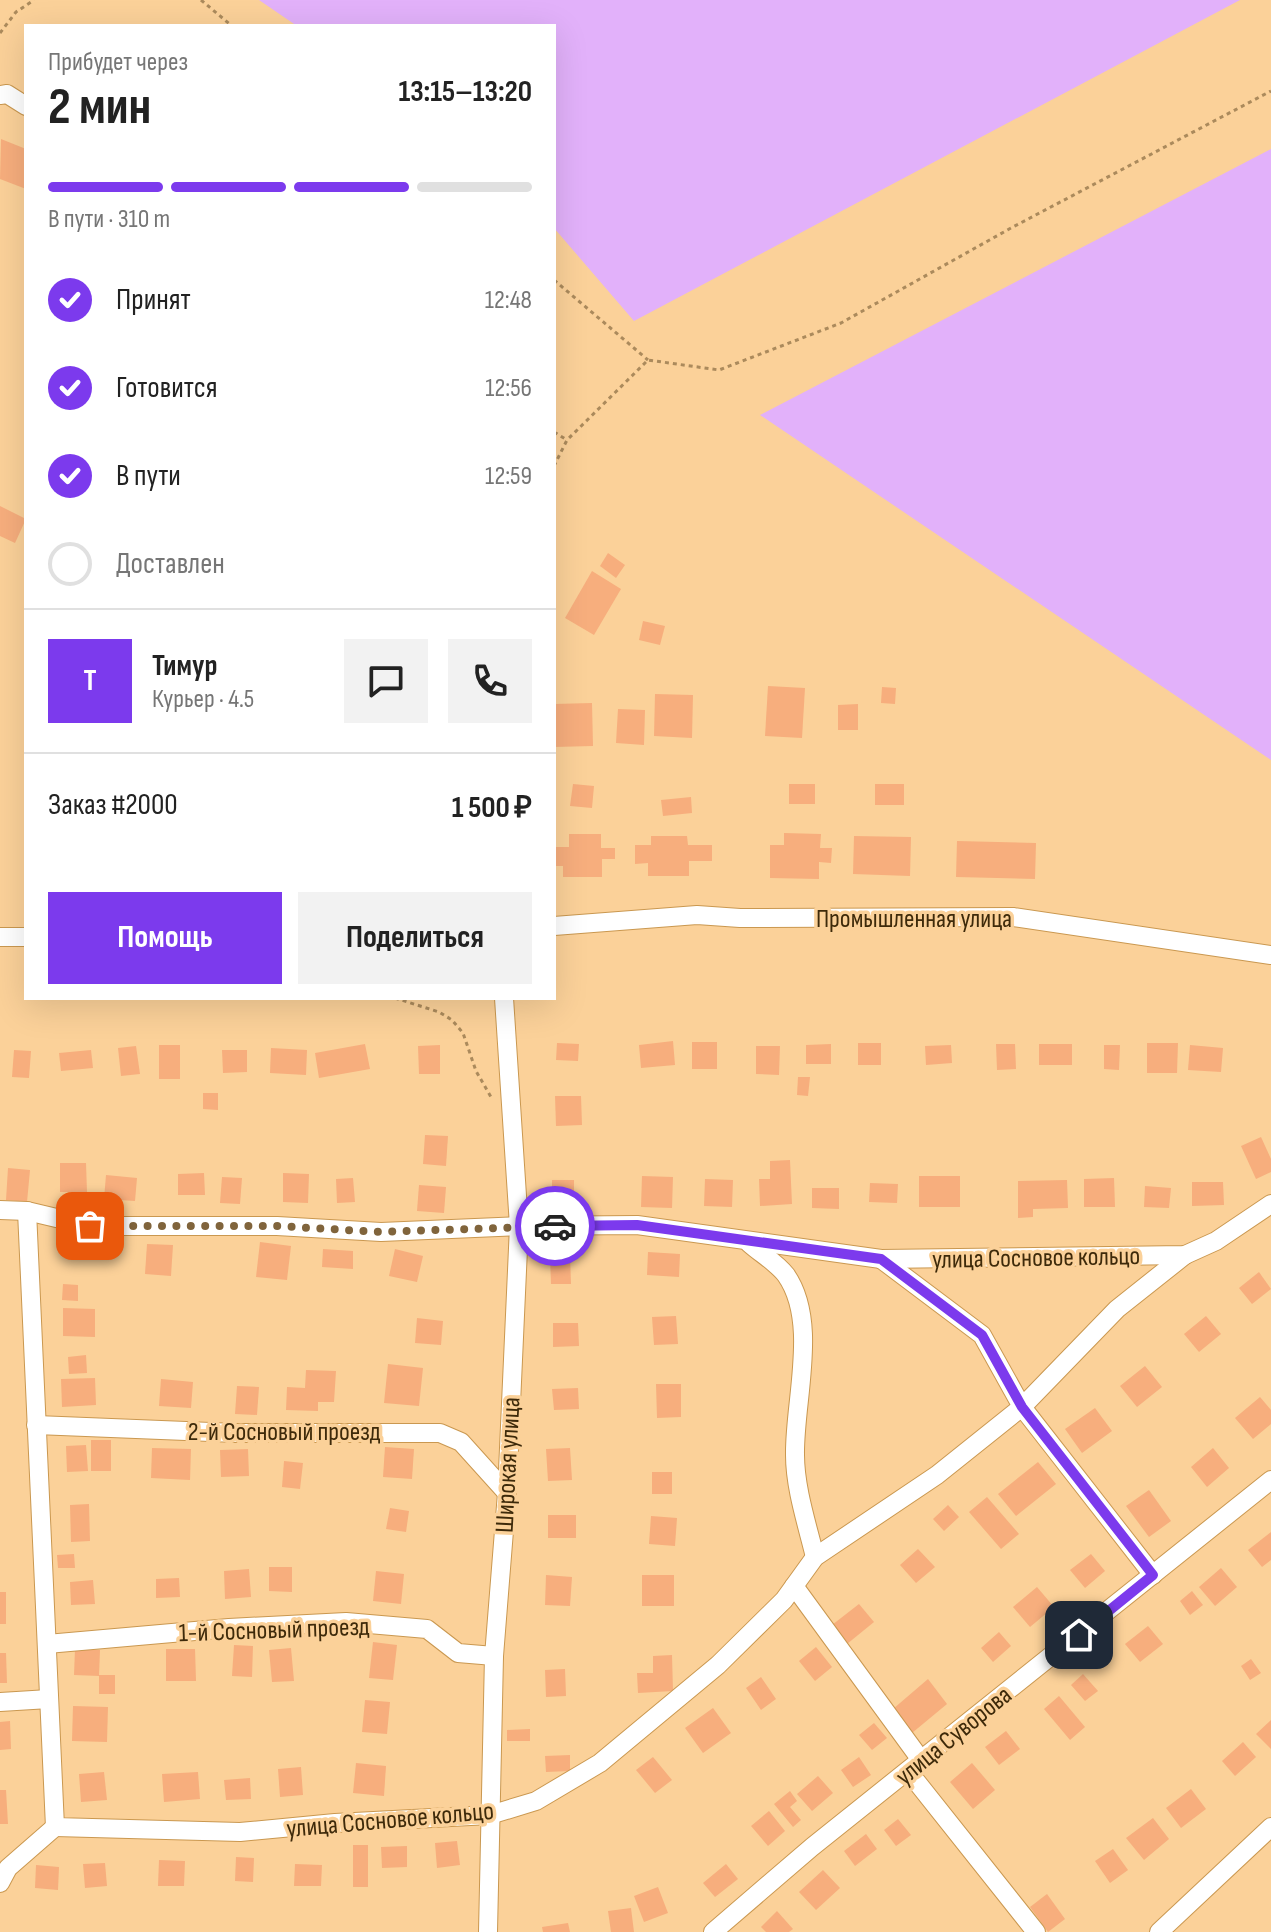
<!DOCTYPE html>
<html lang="ru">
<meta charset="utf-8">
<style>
:root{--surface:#fff;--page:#f2f2f2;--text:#222;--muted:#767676;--line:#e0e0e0;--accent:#7c3aed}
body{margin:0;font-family:"Sofia Sans Condensed",sans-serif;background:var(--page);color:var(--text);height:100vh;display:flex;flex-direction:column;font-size:30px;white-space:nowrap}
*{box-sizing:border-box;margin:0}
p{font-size:26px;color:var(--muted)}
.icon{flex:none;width:44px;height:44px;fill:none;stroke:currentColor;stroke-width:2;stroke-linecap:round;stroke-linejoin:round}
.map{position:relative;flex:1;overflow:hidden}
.side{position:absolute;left:24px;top:24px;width:532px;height:976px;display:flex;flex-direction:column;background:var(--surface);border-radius:0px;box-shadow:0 8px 32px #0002}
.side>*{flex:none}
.pin{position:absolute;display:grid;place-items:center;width:68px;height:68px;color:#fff;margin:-34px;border-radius:16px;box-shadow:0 4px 12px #0006}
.courier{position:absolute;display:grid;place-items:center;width:80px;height:80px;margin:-40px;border:6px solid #7c3aed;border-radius:50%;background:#fff;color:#222;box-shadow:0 2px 10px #0007}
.overview em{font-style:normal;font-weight:700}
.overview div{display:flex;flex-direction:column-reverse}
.overview{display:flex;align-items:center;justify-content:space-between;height:136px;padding:0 24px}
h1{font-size:52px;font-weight:700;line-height:60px}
.bar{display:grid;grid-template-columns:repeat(4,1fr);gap:12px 8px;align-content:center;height:96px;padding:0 24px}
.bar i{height:10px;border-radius:6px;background:var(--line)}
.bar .active{background:var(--accent)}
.bar p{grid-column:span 4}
.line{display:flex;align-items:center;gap:20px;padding:0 24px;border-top:2px solid var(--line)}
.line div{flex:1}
.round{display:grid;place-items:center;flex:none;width:84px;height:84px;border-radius:0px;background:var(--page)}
ol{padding:0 24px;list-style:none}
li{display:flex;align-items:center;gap:24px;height:88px}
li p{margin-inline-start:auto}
li .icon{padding:8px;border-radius:50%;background:var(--accent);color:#fff;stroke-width:4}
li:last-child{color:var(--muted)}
li i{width:44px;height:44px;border:4px solid var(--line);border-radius:50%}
.button{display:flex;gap:16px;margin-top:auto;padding:16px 24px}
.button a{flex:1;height:92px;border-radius:0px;background:var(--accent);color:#fff;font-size:32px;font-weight:700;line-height:92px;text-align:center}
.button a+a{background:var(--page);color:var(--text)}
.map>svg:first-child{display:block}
</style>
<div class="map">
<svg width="1271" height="1932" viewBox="0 0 1271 1932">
<rect width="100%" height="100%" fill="#fbd199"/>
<g fill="#e2b1fa">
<polygon points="259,0 1240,0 634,321 554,228 554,26 297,26"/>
<polygon points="1271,149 1271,760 760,415"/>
</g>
<g fill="#f7ae7d">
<polygon points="1,139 26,149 26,189 0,179"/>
<polygon points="0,506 26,519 15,543 0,536"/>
<polygon points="608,553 625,565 616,578 600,566"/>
<polygon points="592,571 621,589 594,635 565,618"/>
<polygon points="643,621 665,626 660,645 639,640"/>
<polygon points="768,686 805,688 802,738 765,736"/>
<polygon points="882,687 896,688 895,704 881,703"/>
<polygon points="655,694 693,695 692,738 654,736"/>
<polygon points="592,703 593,746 554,747 554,704"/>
<polygon points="858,704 858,730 838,730 838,705"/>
<polygon points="618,709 645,710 644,745 616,743"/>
<polygon points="573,784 594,786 592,808 570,806"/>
<rect x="789" y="784" width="26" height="20"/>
<rect x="875" y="784" width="29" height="21"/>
<polygon points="691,797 692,813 663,816 661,800"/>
<polygon points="784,833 821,834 820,848 832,848 831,863 819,862 819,879 770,878 770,845 784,845"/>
<polygon points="569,834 601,834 601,848 615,848 615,859 602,859 602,877 563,877 563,866 554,866 554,847 569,847"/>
<polygon points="651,836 687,836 688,845 712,845 712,861 689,861 689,876 648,876 648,863 635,864 635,845 651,845"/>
<polygon points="854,836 911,837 910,876 853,874"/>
<polygon points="957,841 1036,843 1035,879 956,877"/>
<polygon points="673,1041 675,1065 641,1068 639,1045"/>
<rect x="692" y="1042" width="25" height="27"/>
<polygon points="557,1043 579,1044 578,1061 556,1060"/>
<rect x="858" y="1043" width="23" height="22"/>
<polygon points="1147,1043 1178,1043 1177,1073 1147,1073"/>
<polygon points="365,1044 370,1069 319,1078 315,1053"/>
<polygon points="831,1044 831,1064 806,1064 806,1045"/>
<polygon points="996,1044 1015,1044 1016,1069 997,1070"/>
<rect x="1039" y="1044" width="33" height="21"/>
<rect x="159" y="1045" width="21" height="34"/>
<polygon points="440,1045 440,1074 419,1074 418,1046"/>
<polygon points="951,1045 952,1063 926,1065 925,1046"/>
<polygon points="1104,1045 1120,1045 1119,1070 1104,1069"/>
<polygon points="1190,1045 1223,1048 1221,1072 1188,1070"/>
<polygon points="136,1046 140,1074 121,1076 118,1048"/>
<polygon points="756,1046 780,1046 779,1075 756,1074"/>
<polygon points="271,1048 307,1050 306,1075 270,1073"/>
<polygon points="14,1050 31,1051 29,1078 12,1077"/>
<polygon points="91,1050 93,1068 61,1071 59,1053"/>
<polygon points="222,1050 247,1050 247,1072 223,1073"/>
<polygon points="798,1077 810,1077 808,1096 797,1095"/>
<polygon points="203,1093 218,1093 218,1110 203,1109"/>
<polygon points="555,1096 581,1096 582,1125 556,1126"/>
<polygon points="425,1135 448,1136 446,1166 423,1164"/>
<polygon points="1261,1137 1271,1159 1271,1172 1256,1179 1241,1146"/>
<polygon points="790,1160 792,1204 760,1206 759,1179 770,1179 770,1161"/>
<polygon points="60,1163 86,1163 87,1192 60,1192"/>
<polygon points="8,1168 30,1170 27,1202 6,1200"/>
<polygon points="204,1173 205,1195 178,1195 178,1174"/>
<polygon points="283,1173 309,1174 308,1203 283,1202"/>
<polygon points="106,1175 137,1178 135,1201 104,1199"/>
<polygon points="642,1176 673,1177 672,1208 641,1207"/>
<rect x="919" y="1176" width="41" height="31"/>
<polygon points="222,1177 242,1178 240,1204 220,1203"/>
<polygon points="353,1178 355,1202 337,1203 336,1179"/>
<polygon points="1114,1178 1115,1207 1084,1207 1084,1179"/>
<polygon points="705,1179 733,1180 732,1207 704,1206"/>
<rect x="552" y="1180" width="22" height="32"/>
<polygon points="1067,1180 1068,1208 1033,1209 1033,1217 1018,1218 1018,1181"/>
<polygon points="1192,1182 1223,1182 1224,1205 1192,1206"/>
<polygon points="870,1183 898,1184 897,1203 869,1202"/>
<polygon points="419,1185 446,1187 444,1213 417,1211"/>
<polygon points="1145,1186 1171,1188 1169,1208 1144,1207"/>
<polygon points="812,1188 839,1188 839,1209 812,1208"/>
<polygon points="260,1242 291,1246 287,1280 256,1277"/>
<polygon points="147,1244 173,1245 171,1276 145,1274"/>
<polygon points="323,1249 353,1251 353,1269 322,1267"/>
<polygon points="395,1249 423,1256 417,1282 389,1276"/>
<polygon points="648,1252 680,1254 679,1277 647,1275"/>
<polygon points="570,1255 571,1284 551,1284 550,1256"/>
<polygon points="1259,1272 1271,1289 1252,1304 1239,1288"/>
<polygon points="63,1284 78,1285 78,1301 62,1300"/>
<polygon points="63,1308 95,1309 95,1337 63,1336"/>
<polygon points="676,1316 678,1344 654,1345 652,1317"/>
<polygon points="1206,1316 1221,1334 1199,1352 1184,1334"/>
<polygon points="417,1318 443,1321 441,1345 415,1343"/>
<polygon points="553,1323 578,1323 579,1346 553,1347"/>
<polygon points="86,1355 87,1373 69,1374 68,1357"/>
<polygon points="388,1364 423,1368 419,1406 384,1403"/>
<polygon points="1145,1366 1162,1387 1137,1407 1120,1386"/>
<polygon points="306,1370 336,1371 334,1402 318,1402 318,1411 286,1410 287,1387 305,1388"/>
<polygon points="95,1378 96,1405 62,1407 61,1379"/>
<polygon points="161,1379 193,1382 191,1408 159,1406"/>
<polygon points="656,1384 681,1384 681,1417 657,1418"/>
<polygon points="237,1386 259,1387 257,1415 235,1414"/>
<polygon points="578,1388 579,1409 554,1410 552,1389"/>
<polygon points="1260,1397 1271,1410 1271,1424 1253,1439 1235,1418"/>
<polygon points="1095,1408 1112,1431 1082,1453 1065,1429"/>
<rect x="91" y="1440" width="20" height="31"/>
<polygon points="86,1445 88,1471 67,1472 66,1446"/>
<polygon points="385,1447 414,1449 412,1479 383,1477"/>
<polygon points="152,1448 191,1449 190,1480 151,1478"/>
<polygon points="570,1448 572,1480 548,1481 546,1449"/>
<polygon points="1213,1448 1229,1468 1207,1487 1191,1467"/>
<polygon points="248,1449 249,1476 221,1477 220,1450"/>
<polygon points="284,1461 303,1463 300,1489 282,1487"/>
<polygon points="1038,1462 1056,1484 1016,1516 998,1494"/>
<rect x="652" y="1472" width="20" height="22"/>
<polygon points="1149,1490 1171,1521 1149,1537 1126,1506"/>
<polygon points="987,1497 1019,1534 1001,1549 969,1512"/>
<polygon points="89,1504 90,1541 71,1542 70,1505"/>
<polygon points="948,1505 959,1517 944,1531 933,1519"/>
<polygon points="390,1508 409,1511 406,1532 386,1529"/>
<rect x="548" y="1515" width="28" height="23"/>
<polygon points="651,1516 677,1518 675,1546 649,1544"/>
<polygon points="1271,1532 1271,1560 1262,1567 1248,1550"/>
<polygon points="918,1549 935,1567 916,1583 900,1565"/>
<polygon points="74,1554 75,1568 58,1568 57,1555"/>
<polygon points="1091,1554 1105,1571 1085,1588 1070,1570"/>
<polygon points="269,1567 292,1567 292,1592 269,1591"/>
<polygon points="1221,1568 1237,1587 1215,1606 1199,1587"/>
<polygon points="249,1569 251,1597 225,1599 224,1571"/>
<polygon points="376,1571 404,1574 401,1604 373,1601"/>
<polygon points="546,1575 572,1577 570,1606 545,1605"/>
<rect x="642" y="1575" width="32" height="31"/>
<polygon points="179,1578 180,1597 156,1598 156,1579"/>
<polygon points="93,1580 95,1604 71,1605 70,1582"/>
<polygon points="1037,1587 1054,1607 1030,1627 1013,1607"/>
<polygon points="1192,1591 1203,1605 1190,1615 1180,1601"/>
<rect x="0" y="1592" width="6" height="32"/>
<polygon points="859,1604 874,1622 847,1644 832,1625"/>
<polygon points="1148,1626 1163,1644 1140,1662 1125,1644"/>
<polygon points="999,1632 1011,1646 993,1662 981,1648"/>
<polygon points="373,1642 397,1645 393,1680 369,1678"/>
<polygon points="234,1645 253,1646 252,1677 232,1676"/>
<polygon points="816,1647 832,1667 815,1681 799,1661"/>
<polygon points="291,1648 294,1681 272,1682 269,1650"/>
<polygon points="75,1649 100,1650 99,1676 74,1675"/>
<polygon points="166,1649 195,1649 196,1681 166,1681"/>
<polygon points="0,1653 6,1653 7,1683 0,1683"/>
<polygon points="672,1655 673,1691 638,1693 637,1673 653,1673 653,1656"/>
<polygon points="1251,1659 1261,1673 1250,1680 1241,1666"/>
<polygon points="565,1669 566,1696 546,1697 545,1670"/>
<polygon points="1083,1674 1098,1691 1085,1701 1071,1685"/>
<rect x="99" y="1675" width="16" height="19"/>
<polygon points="761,1677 776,1699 761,1710 746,1688"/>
<polygon points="928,1679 947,1704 912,1733 893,1709"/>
<polygon points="1059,1696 1085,1727 1070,1740 1044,1709"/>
<polygon points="365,1700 390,1702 387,1734 362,1732"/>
<polygon points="73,1706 108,1707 107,1742 72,1741"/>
<polygon points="713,1708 731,1733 703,1753 685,1728"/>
<polygon points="1271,1720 1271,1749 1256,1734"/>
<polygon points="10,1721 11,1749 0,1750 0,1722"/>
<polygon points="874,1723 887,1738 872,1750 859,1735"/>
<polygon points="530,1729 530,1741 507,1741 507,1730"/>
<polygon points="1006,1731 1020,1749 999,1765 985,1747"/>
<polygon points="1243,1742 1256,1757 1235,1776 1222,1761"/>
<polygon points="570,1755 570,1771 546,1772 545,1756"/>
<polygon points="653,1757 672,1780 655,1793 636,1770"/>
<polygon points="859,1757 871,1775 853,1787 841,1770"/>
<polygon points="356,1763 386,1766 384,1796 353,1793"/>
<polygon points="972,1763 995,1790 973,1809 950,1782"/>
<polygon points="301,1767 303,1795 280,1797 278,1769"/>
<polygon points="104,1772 107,1800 81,1802 79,1774"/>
<polygon points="198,1772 200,1799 164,1802 162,1774"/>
<polygon points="818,1776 833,1793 812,1811 797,1794"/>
<polygon points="250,1778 251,1799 226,1800 224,1780"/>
<polygon points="1191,1789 1206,1809 1181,1828 1166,1808"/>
<polygon points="0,1790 6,1790 8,1824 0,1824"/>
<polygon points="790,1791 797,1801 790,1807 801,1820 793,1827 774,1804"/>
<polygon points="769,1811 785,1831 768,1846 751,1826"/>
<polygon points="1153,1818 1169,1839 1144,1860 1126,1838"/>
<polygon points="898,1819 911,1835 896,1846 884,1830"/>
<polygon points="866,1834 877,1849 855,1866 844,1851"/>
<polygon points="457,1841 460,1865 437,1868 435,1843"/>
<rect x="353" y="1845" width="15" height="42"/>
<polygon points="407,1846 407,1867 382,1868 381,1847"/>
<polygon points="1113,1849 1128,1870 1110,1883 1095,1861"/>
<polygon points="236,1857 254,1858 253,1882 235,1881"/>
<polygon points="159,1860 185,1861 184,1886 158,1886"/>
<polygon points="105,1863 107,1886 85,1888 83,1864"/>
<polygon points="295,1864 322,1865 321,1886 294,1886"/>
<polygon points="726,1864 738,1879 715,1897 703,1883"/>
<polygon points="36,1865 59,1867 58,1890 35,1888"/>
<polygon points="823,1870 840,1888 816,1910 799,1892"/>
<polygon points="658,1887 668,1913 644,1922 634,1896"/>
<polygon points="1047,1894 1065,1919 1048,1932 1030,1907"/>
<polygon points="631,1908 634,1932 611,1932 608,1911"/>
<polygon points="777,1911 793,1929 789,1932 766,1932 761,1927"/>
<polygon points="568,1923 570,1932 543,1932 542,1927"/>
</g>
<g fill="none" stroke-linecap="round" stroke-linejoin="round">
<defs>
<g id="minor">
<polyline points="0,95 7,94 26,106"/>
<polyline points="554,926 697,915 740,918 1013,917 1271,955"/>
<polyline points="0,937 26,937"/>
<polyline points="0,1210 27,1211 90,1226 277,1226 381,1232 519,1226 637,1225 881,1259 1185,1255 1216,1241 1271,1204"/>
<polyline points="27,1211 55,1827 240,1832 335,1823 490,1815 536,1801 600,1763 718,1665 784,1600 815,1557 937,1475 1022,1407 1117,1309 1185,1255"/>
<path d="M749 1243C760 1253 777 1263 786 1275 819 1322 794 1401 795 1455 795 1488 807 1524 815 1557"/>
<polyline points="881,1259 982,1335 1022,1407 1153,1575"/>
<polyline points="36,1425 236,1433 440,1433 461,1442 507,1493"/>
<polyline points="794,1586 921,1760"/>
<polyline points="47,1644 229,1628 346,1622 427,1629 458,1653 494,1656"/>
<polyline points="0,1702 49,1699"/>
<polyline points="908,1771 1036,1932"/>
<polyline points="0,1883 8,1868 55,1827"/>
<polyline points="488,1932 494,1656 507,1493 519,1226 504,998"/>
<polyline points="713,1932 812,1847 1271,1480"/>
<polyline points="1159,1932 1271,1827"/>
</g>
</defs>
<use href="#minor" stroke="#ca9850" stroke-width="20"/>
<g stroke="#ab8a5c" stroke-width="3" stroke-dasharray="4 4" stroke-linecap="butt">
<polyline points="201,0 232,26"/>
<polyline points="0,33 16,12 34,0"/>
<polyline points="554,280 648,360"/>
<polyline points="554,432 567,440"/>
<polyline points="554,466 567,440 648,360 719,370 841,323 1011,228 1271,91"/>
<polyline points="395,998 439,1012 452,1020 463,1033 476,1071 491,1097"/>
</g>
<use href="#minor" stroke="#fff" stroke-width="18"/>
</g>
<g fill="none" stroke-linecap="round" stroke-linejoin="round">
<polyline stroke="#80643c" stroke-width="8" stroke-dasharray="0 14.4" points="90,1226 277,1226 381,1232 555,1226"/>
<polyline stroke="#7c3aed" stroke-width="10" points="555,1226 637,1225 881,1259 982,1335 1022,1407 1153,1575 1079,1635"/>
</g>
<g text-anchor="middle" stroke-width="7" stroke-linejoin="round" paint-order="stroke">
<g font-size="26" fill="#3e2a0a" stroke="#fbd199">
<text x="914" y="927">Промышленная улица</text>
<text transform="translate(1036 1257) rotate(-1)" y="9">улица Сосновое кольцо</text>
<text x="284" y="1440">2-й Сосновый проезд</text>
<text transform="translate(507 1465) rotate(-87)" y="9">Широкая улица</text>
<text transform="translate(274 1629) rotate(-2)" y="9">1-й Сосновый проезд</text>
<text transform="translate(953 1735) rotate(-39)" y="9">улица Суворова</text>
<text transform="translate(390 1819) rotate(-5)" y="9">улица Сосновое кольцо</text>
</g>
</g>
</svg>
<div class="pin" style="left:90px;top:1226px;background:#ea580c"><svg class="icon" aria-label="bag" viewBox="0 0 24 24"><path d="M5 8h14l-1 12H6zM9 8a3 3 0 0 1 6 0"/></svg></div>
<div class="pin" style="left:1079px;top:1635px;background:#1f2937"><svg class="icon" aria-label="home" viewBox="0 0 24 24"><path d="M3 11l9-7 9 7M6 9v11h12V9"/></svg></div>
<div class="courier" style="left:555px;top:1226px"><svg class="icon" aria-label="car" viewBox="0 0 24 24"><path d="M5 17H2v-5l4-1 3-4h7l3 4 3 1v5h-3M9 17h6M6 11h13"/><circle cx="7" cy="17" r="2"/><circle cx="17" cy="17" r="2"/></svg></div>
<section class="side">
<div class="overview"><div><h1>2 мин</h1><p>Прибудет через</p></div><em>13:15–13:20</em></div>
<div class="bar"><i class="active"></i><i class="active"></i><i class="active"></i><i></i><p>В пути · 310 m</p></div>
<ol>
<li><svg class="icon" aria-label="check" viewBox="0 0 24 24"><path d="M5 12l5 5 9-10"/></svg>Принят<p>12:48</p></li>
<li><svg class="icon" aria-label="check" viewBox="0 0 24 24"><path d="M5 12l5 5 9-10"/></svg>Готовится<p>12:56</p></li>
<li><svg class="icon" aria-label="check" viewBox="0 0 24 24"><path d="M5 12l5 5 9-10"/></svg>В пути<p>12:59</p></li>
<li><i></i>Доставлен</li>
</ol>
<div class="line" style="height:144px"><b class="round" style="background:var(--accent);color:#fff">Т</b><div><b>Тимур</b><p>Курьер · 4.5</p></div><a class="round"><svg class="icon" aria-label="chat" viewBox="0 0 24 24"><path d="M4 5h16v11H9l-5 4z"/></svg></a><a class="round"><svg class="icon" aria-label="phone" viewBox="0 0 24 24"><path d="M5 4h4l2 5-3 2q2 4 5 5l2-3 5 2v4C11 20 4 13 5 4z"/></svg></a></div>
<div class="line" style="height:104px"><div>Заказ #2000</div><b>1 500 ₽</b></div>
<div class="button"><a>Помощь</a><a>Поделиться</a></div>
</section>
</div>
